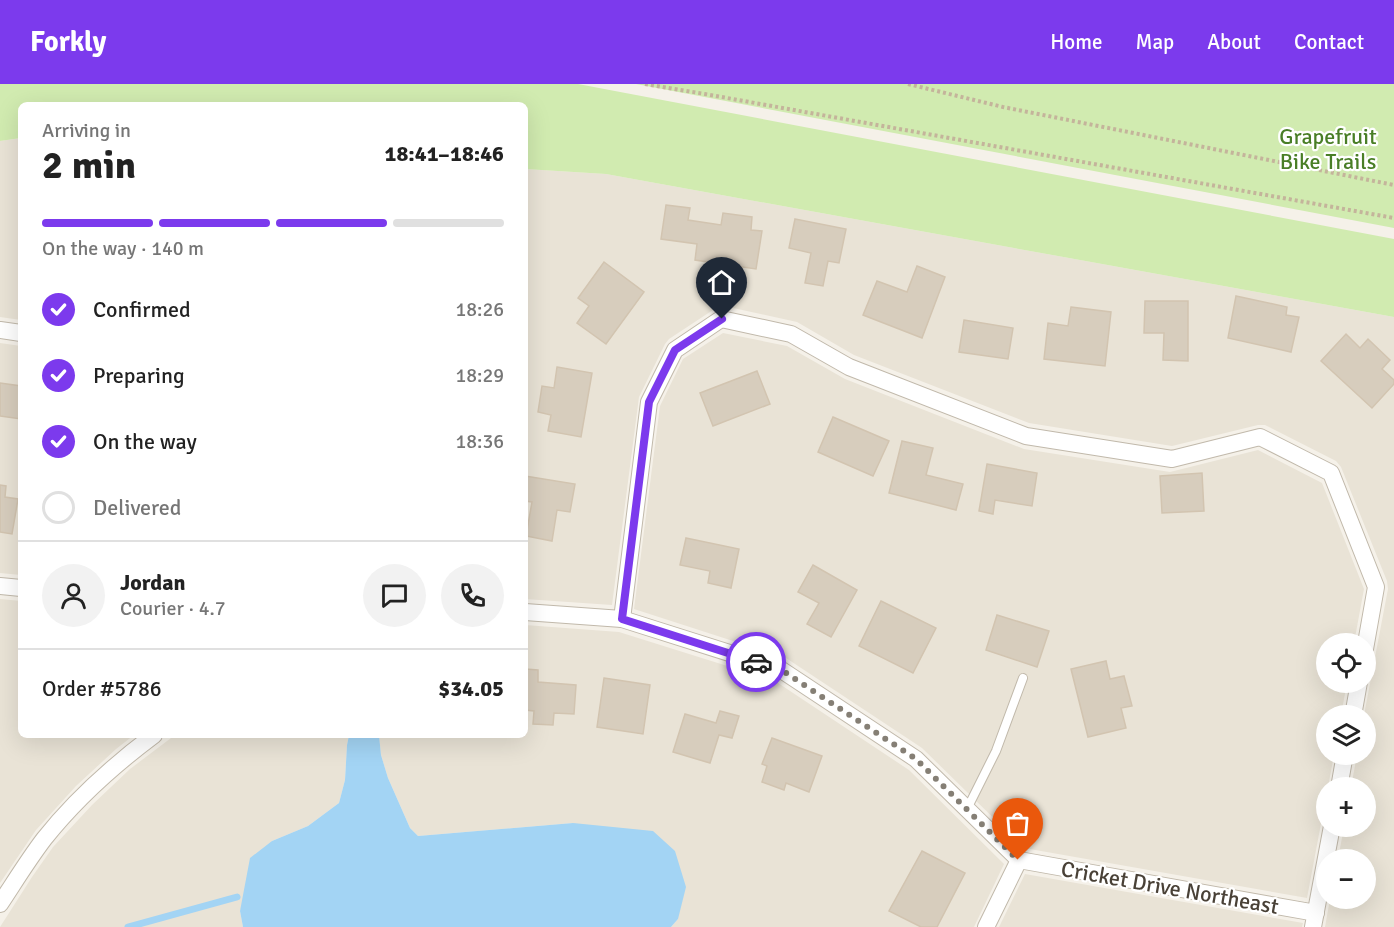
<!DOCTYPE html>
<meta charset="utf-8">
<style>
:root{--surface:#fff;--page:#f2f2f2;--text:#222;--muted:#767676;--line:#e0e0e0;--accent:#7c3aed}
body{margin:0;font-family:Signika,sans-serif;background:var(--page);color:var(--text);height:100vh;display:flex;flex-direction:column;font-size:22px;white-space:nowrap}
*{box-sizing:border-box;margin:0}
p{font-size:20px;color:var(--muted)}
.icon{flex:none;width:33px;height:33px;fill:none;stroke:currentColor;stroke-width:2;stroke-linecap:round;stroke-linejoin:round}
.map{position:relative;flex:1;overflow:hidden}
.sheet{position:absolute;left:18px;top:18px;width:510px;height:636px;display:flex;flex-direction:column;background:var(--surface);border-radius:9px;box-shadow:0 6px 24px #0002}
.sheet>*{flex:none}
.buttons{position:absolute;left:1316px;top:549px;display:grid;gap:12px}
.buttons a{display:grid;place-items:center;width:60px;height:60px;border-radius:50%;background:var(--surface);box-shadow:0 6px 24px #0002;font-size:30px}
.pin{position:absolute;display:grid;place-items:center;width:51px;height:51px;color:#fff;margin:-62px -26px;border-radius:50% 50% 50% 0;rotate:-45deg;box-shadow:0 0 6px #0007}
.pin .icon{rotate:45deg}
.courier{position:absolute;display:grid;place-items:center;width:60px;height:60px;margin:-30px;border:4px solid #7c3aed;border-radius:50%;background:#fff;color:#222;box-shadow:0 2px 8px #0007}
.summary em{font-style:normal;font-weight:700}
.summary div{display:flex;flex-direction:column-reverse}
.summary{display:flex;align-items:center;justify-content:space-between;height:102px;padding:0 24px}
h1{font-size:39px;font-weight:700;line-height:45px}
.bar{display:grid;grid-template-columns:repeat(4,1fr);gap:9px 6px;align-content:center;height:72px;padding:0 24px}
.bar i{height:8px;border-radius:4px;background:var(--line)}
.bar .current{background:var(--accent)}
.bar p{grid-column:span 4}
.line{display:flex;align-items:center;gap:15px;padding:0 24px;border-top:2px solid var(--line)}
.line div{flex:1}
.round{display:grid;place-items:center;flex:none;width:63px;height:63px;border-radius:32px;background:var(--page)}
ol{padding:0 24px;list-style:none}
li{display:flex;align-items:center;gap:18px;height:66px}
li p{margin-inline-start:auto}
li .icon{padding:6px;border-radius:50%;background:var(--accent);color:#fff;stroke-width:4}
li:last-child{color:var(--muted)}
li i{width:33px;height:33px;border:3px solid var(--line);border-radius:50%}
header{display:flex;align-items:center;gap:36px;box-sizing:border-box;height:84px;padding:0 30px;background:var(--accent);color:#fff}
header strong{font-size:28px}
nav{display:flex;gap:33px;margin-inline-start:auto;font-size:21px}
.map>svg:first-child{display:block}
</style>
<header>
<strong>Forkly</strong>
<nav><a>Home</a><a>Map</a><a>About</a><a>Contact</a></nav>
</header>
<div class="map">
<svg width="1394" height="843" viewBox="0 0 1394 843">
<rect width="100%" height="100%" fill="#f5f1e9"/>
<g fill="#e9e3d6">
<polygon points="21,54 21,236 0,233 0,57"/>
<polygon points="525,85 606,90 1394,233 1394,843 1325,843 1330,815 1365,814 1365,776 1338,775 1344,743 1365,742 1365,704 1351,703 1357,671 1365,670 1364,631 1388,505 1387,497 1341,383 1336,377 1265,341 1258,341 1172,362 1029,339 854,271 797,238 724,222 716,224 669,255 665,260 639,313 612,521 525,515"/>
<polygon points="723,249 787,262 845,295 1024,365 1170,388 1258,366 1322,399 1364,505 1354,559 1326,560 1326,598 1347,599 1341,631 1326,632 1326,670 1334,671 1328,703 1326,704 1326,713 1307,814 1024,764 922,664 786,574 634,525 660,322 683,275"/>
<polygon points="0,259 21,262 21,491 0,489"/>
<polygon points="0,515 21,517 21,651 134,651 116,665 76,702 36,746 0,799"/>
<polygon points="525,541 619,548 775,597 909,686 1004,780 974,843 671,843 678,835 573,739 418,752 410,744 388,694 381,671 379,651 525,651"/>
<polygon points="175,651 349,651 347,661 345,696 339,719 308,742 272,757 240,827 243,843 0,843 32,793 53,763 92,721 130,685"/>
<polygon points="1025,790 1303,839 1302,843 999,843"/>
</g>
<g fill="#d1ebb0">
<polygon points="0,0 578,0 1394,155 1394,233 606,90 525,85 525,21 21,21 21,54 0,57"/>
<polygon points="636,0 1394,0 1394,144"/>
</g>
<polygon fill="#a3d4f4" points="349,651 379,651 381,671 388,694 410,744 418,752 573,739 653,747 675,767 686,803 678,835 671,843 243,843 240,827 250,774 272,757 308,742 339,719 345,696 347,661"/>
<g fill="none" stroke-linecap="round" stroke-linejoin="round">
<polyline stroke="#a3d4f4" stroke-width="7" points="128,843 237,813"/>
</g>
<g fill="#d7cdbd" stroke="#d2c4b0" stroke-width="1.5">
<polygon points="666,121 690,124 688,136 721,141 723,129 752,133 751,146 762,147 756,185 695,176 697,160 661,155"/>
<polygon points="795,135 846,145 839,179 828,177 823,202 805,199 811,169 789,164"/>
<polygon points="604,178 644,208 606,260 577,239 589,222 578,214"/>
<polygon points="917,182 945,193 922,254 863,231 877,197 907,208"/>
<polygon points="1236,212 1287,223 1286,231 1299,233 1291,268 1228,254"/>
<polygon points="1145,217 1188,217 1188,277 1163,276 1164,249 1144,249"/>
<polygon points="1071,223 1111,228 1105,282 1044,275 1048,239 1068,242"/>
<polygon points="964,236 1013,244 1008,275 959,268"/>
<polygon points="1346,250 1360,264 1368,255 1390,276 1382,285 1394,296 1394,300 1372,324 1321,277"/>
<polygon points="557,283 592,289 581,353 548,347 551,331 538,328 542,302 554,304"/>
<polygon points="757,287 770,320 713,342 700,309"/>
<polygon points="0,299 21,302 21,335 0,332"/>
<polygon points="833,333 889,357 873,392 818,368"/>
<polygon points="902,357 933,364 926,391 963,400 956,426 889,409"/>
<polygon points="987,380 1037,389 1032,422 995,416 993,430 979,427"/>
<polygon points="1202,389 1204,427 1162,429 1160,392"/>
<polygon points="525,392 575,400 570,428 557,426 552,457 526,452 532,418 525,417"/>
<polygon points="0,401 6,402 5,413 18,415 12,450 0,448"/>
<polygon points="686,454 739,465 731,504 708,499 710,487 680,481"/>
<polygon points="813,481 857,506 831,553 807,540 819,519 798,508"/>
<polygon points="881,517 936,544 913,589 859,562"/>
<polygon points="997,531 1049,547 1037,583 986,566"/>
<polygon points="1106,577 1110,595 1124,592 1132,622 1121,624 1126,644 1088,653 1071,585"/>
<polygon points="525,585 538,586 538,598 576,601 574,630 554,629 553,641 533,640 534,627 525,626"/>
<polygon points="604,594 650,601 643,650 597,643"/>
<polygon points="720,627 739,632 732,654 719,651 710,679 673,668 685,630 716,639"/>
<polygon points="772,654 822,672 809,708 786,699 784,706 762,698 767,682 762,680"/>
<polygon points="922,767 965,789 937,843 921,843 889,827"/>
</g>
<g fill="none" stroke-linecap="round" stroke-linejoin="round">
<defs>
<polyline id="service" points="967,725 996,667 1023,594"/>
<g id="minor">
<polyline points="0,246 21,249"/>
<polyline points="0,502 21,504"/>
<polyline points="525,528 622,535 780,585 916,675 1019,776 1316,829"/>
<polyline points="622,535 649,318 675,266 721,235 791,250 849,283 1026,352 1172,375 1260,353 1331,389 1376,503 1365,565"/>
<polyline points="1353,632 1359,598"/>
<polyline points="1339,704 1345,670"/>
<path d="M0 820C14 799 28 776 44 755 75 716 114 681 154 651"/>
<polyline points="986,843 1019,776"/>
<polyline points="1313,843 1332,742"/>
</g>
</defs>
<use href="#service" stroke="#c1b9ab" stroke-width="10"/>
<use href="#minor" stroke="#c1b9ab" stroke-width="18"/>
<g stroke="#c4b49b" stroke-width="4" stroke-dasharray="3 3" stroke-linecap="butt">
<polyline points="645,0 705,10 1394,134"/>
<polyline points="908,0 1003,23 1394,101"/>
</g>
<use href="#service" stroke="#fff" stroke-width="8"/>
<use href="#minor" stroke="#fff" stroke-width="16"/>
</g>
<g fill="none" stroke-linecap="round" stroke-linejoin="round">
<polyline stroke="#857f75" stroke-width="6" stroke-dasharray="0 10.8" points="756,578 780,585 916,675 1018,776"/>
<polyline stroke="#7c3aed" stroke-width="8" points="722,235 675,266 649,318 622,535 756,578"/>
</g>
<g text-anchor="middle" stroke-width="4.5" stroke-linejoin="round" paint-order="stroke">
<g font-size="22" fill="#497e26" stroke="#fff">
<text x="1328" y="60">Grapefruit<tspan x="1328" dy="25">Bike Trails</tspan></text>
</g>
<g font-size="22" fill="#494137" stroke="#fff">
<text transform="translate(1170 803) rotate(10)" y="8">Cricket Drive Northeast</text>
</g>
</g>
</svg>
<div class="buttons">
<a><svg class="icon" aria-label="locate" viewBox="0 0 24 24"><circle cx="12" cy="12" r="6"/><path d="M12 2v4M12 18v4M2 12h4M18 12h4"/></svg></a>
<a><svg class="icon" aria-label="layers" viewBox="0 0 24 24"><path d="M12 4l9 5-9 5-9-5zM3 14l9 5 9-5"/></svg></a>
<a>+</a>
<a>−</a>
</div>
<div class="pin" style="left:1018px;top:776px;background:#ea580c"><svg class="icon" aria-label="bag" viewBox="0 0 24 24"><path d="M5 8h14l-1 12H6zM9 8a3 3 0 0 1 6 0"/></svg></div>
<div class="pin" style="left:722px;top:235px;background:#1f2937"><svg class="icon" aria-label="home" viewBox="0 0 24 24"><path d="M3 11l9-7 9 7M6 9v11h12V9"/></svg></div>
<div class="courier" style="left:756px;top:578px"><svg class="icon" aria-label="car" viewBox="0 0 24 24"><path d="M5 17H2v-5l4-1 3-4h7l3 4 3 1v5h-3M9 17h6M6 11h13"/><circle cx="7" cy="17" r="2"/><circle cx="17" cy="17" r="2"/></svg></div>
<section class="sheet">
<div class="summary"><div><h1>2 min</h1><p>Arriving in</p></div><em>18:41–18:46</em></div>
<div class="bar"><i class="current"></i><i class="current"></i><i class="current"></i><i></i><p>On the way · 140 m</p></div>
<ol>
<li><svg class="icon" aria-label="check" viewBox="0 0 24 24"><path d="M5 12l5 5 9-10"/></svg>Confirmed<p>18:26</p></li>
<li><svg class="icon" aria-label="check" viewBox="0 0 24 24"><path d="M5 12l5 5 9-10"/></svg>Preparing<p>18:29</p></li>
<li><svg class="icon" aria-label="check" viewBox="0 0 24 24"><path d="M5 12l5 5 9-10"/></svg>On the way<p>18:36</p></li>
<li><i></i>Delivered</li>
</ol>
<div class="line" style="height:108px"><a class="round"><svg class="icon" aria-label="person" viewBox="0 0 24 24"><circle cx="12" cy="8" r="4"/><path d="M4 21q1-7 8-7t8 7"/></svg></a><div><b>Jordan</b><p>Courier · 4.7</p></div><a class="round"><svg class="icon" aria-label="chat" viewBox="0 0 24 24"><path d="M4 5h16v11H9l-5 4z"/></svg></a><a class="round"><svg class="icon" aria-label="phone" viewBox="0 0 24 24"><path d="M5 4h4l2 5-3 2q2 4 5 5l2-3 5 2v4C11 20 4 13 5 4z"/></svg></a></div>
<div class="line" style="height:78px"><div>Order #5786</div><b>$34.05</b></div>
</section>
</div>
